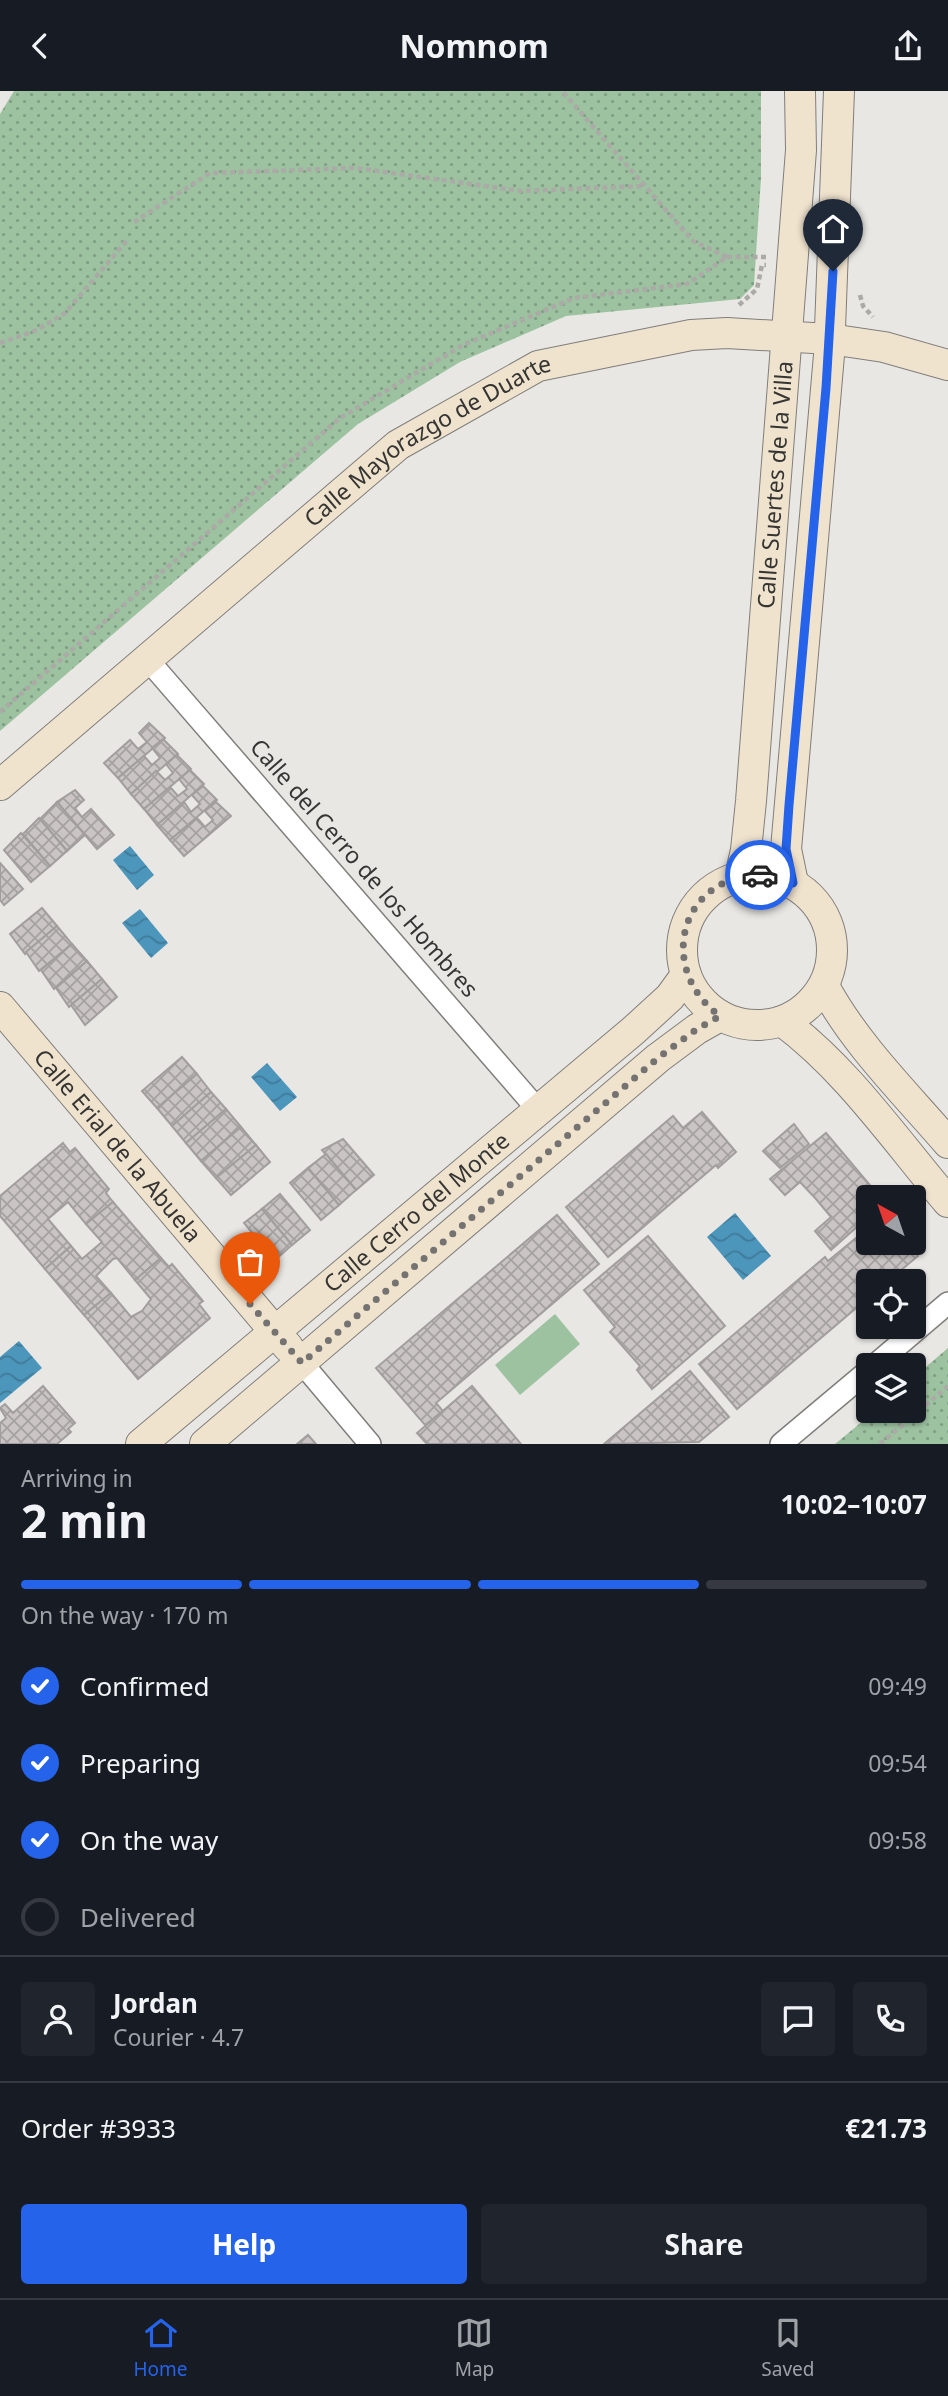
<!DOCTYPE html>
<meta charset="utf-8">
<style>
:root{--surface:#171b24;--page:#20242c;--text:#f1f3f6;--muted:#9ea1a6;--line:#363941;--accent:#2563eb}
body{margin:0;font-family:"Noto Sans",sans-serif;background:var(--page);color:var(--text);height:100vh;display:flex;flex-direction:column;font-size:26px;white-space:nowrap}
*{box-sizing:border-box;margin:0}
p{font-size:23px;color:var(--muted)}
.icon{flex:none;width:38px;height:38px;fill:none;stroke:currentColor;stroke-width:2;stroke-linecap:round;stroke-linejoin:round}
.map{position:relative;height:1353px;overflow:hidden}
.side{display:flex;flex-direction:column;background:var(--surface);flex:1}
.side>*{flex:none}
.needle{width:46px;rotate:320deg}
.buttons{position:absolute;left:856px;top:1094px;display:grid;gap:14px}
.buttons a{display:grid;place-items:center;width:70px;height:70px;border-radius:7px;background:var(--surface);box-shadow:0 2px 5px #0004;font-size:35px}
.pin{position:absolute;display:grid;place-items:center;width:60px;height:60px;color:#fff;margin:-72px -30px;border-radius:50% 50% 50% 0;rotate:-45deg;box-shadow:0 0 7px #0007}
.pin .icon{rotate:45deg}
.courier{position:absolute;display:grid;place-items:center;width:70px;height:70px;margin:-35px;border:5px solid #2563eb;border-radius:50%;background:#fff;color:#222;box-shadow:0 2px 9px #0007}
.head em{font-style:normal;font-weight:700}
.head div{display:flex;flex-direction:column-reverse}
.head{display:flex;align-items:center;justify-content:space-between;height:119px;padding:0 21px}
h1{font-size:46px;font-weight:700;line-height:52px}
.bar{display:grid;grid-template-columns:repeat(4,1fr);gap:10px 7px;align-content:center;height:84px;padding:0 21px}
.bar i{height:9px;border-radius:5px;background:var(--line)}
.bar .on{background:var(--accent)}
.bar p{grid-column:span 4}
.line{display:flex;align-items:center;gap:18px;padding:0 21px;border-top:2px solid var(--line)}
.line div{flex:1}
.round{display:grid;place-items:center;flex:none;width:74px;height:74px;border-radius:7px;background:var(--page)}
ol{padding:0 21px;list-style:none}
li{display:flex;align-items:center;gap:21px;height:77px}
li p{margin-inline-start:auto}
li .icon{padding:7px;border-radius:50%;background:var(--accent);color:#fff;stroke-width:4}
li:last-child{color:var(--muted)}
li i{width:38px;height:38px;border:4px solid var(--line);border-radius:50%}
.button{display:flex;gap:14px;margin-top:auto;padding:14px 21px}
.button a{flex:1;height:80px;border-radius:7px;background:var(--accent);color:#fff;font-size:28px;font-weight:700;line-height:80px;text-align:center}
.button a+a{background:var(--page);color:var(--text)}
header{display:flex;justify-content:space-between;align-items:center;height:91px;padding:0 21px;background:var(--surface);font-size:32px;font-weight:700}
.menu{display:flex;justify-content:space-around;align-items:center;height:98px;border-top:2px solid var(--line);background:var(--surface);font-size:19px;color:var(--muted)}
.menu a{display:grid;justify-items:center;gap:4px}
.menu .on{color:var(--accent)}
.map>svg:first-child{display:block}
</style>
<header><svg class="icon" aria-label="back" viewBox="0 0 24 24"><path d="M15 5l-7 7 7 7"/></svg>Nomnom<svg class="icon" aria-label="share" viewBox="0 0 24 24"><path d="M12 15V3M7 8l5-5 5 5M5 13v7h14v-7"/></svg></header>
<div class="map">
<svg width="948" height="1353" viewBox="0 0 948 1353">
<defs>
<pattern id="green-dots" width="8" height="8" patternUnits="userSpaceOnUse" patternTransform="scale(1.75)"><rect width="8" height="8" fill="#9cc2a0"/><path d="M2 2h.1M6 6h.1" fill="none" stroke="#809e83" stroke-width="1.8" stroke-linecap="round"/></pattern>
<pattern id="water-waves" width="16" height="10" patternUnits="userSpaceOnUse" patternTransform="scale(1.75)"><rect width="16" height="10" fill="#4c95bb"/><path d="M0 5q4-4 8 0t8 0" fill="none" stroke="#407a99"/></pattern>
<pattern id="building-cross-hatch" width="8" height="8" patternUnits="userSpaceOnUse" patternTransform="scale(1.75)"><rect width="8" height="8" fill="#cac5c4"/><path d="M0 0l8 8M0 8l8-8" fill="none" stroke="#a5a1a0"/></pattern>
</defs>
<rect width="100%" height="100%" fill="#e8e7e3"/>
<g fill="url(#green-dots)">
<polygon points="14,0 761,0 761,87 754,194 740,208 566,225 460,271 358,333 0,640 0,23"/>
<polygon points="948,1257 948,1353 835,1353 875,1320 914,1320 914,1286"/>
</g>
<polygon fill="#9cc2a0" points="555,1223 580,1253 520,1304 495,1274"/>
<g fill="url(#water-waves)">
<polygon points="130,755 154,784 137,799 113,769"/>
<polygon points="140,818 168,852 151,867 122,832"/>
<polygon points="267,972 297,1006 280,1020 251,986"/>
<polygon points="735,1122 771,1165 743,1189 707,1146"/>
<polygon points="19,1250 42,1277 0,1312 0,1266"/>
</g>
<g fill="url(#building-cross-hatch)" stroke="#a29e9d" stroke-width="2">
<polygon points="149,632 165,647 118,687 104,672 130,649 138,658 147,651 139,642"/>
<polygon points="163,648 178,663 131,703 118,687 144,665 152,674 160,667 152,657"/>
<polygon points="177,664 191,678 144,718 131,703 156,680 165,689 173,682 166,673"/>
<polygon points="190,679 204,693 157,734 144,718 170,696 178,705 187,698 179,688"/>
<polygon points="203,695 217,709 170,749 157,734 184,711 191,721 200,713 192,704"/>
<polygon points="75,699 84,709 75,717 82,726 91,718 114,744 97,758 57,711"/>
<polygon points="57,711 85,744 67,760 40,728"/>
<polygon points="216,711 231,725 184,765 170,749 197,727 205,736 213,729 205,720"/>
<polygon points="39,727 67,760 50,775 23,743"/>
<polygon points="21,742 50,775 31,791 4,759"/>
<polygon points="0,772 23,798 4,814 0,809"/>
<polygon points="42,817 57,835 25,863 10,843"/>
<polygon points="57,835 72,853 39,880 26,861"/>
<polygon points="72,853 87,870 54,898 41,879"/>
<polygon points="87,870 102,888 69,916 56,897"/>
<polygon points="102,888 117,906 85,934 71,914"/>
<polygon points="182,966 197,983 157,1017 142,1000"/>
<polygon points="197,983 211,1001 172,1035 157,1017"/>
<polygon points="211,1001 226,1018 186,1052 172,1035"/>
<polygon points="226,1018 241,1036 201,1070 186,1052"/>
<polygon points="702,1021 736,1061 718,1077 716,1074 608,1166 566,1116 673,1025 683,1037"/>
<polygon points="794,1033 809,1053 780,1077 763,1060"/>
<polygon points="241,1036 256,1054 216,1087 201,1070"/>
<polygon points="826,1042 880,1106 868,1106 868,1137 864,1140 859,1134 831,1159 815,1140 831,1126 816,1108 800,1091 785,1104 770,1088"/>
<polygon points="343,1048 374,1084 356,1099 322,1059"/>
<polygon points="63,1052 70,1061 75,1057 109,1098 106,1102 113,1111 86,1133 68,1111 48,1128 71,1155 45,1178 0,1125 0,1105"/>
<polygon points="256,1054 270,1071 231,1104 216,1087"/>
<polygon points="326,1063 356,1099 339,1114 308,1077"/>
<polygon points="308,1077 339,1114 321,1129 290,1092"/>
<polygon points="280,1103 310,1139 292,1154 262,1118"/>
<polygon points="113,1111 161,1167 135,1189 117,1167 113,1168 96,1185 111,1202 84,1224 45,1178 71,1155 82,1168 102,1151 86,1133"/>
<polygon points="262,1118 292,1154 275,1169 244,1132"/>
<polygon points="557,1124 599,1173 436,1312 443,1320 425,1334 376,1277"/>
<polygon points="868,1137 868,1152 906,1152 918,1165 888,1190 868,1190 868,1207 737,1318 699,1273 825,1166 828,1170"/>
<polygon points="648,1145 725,1235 652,1298 637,1279 640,1275 610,1241 615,1236 584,1199"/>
<polygon points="161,1167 169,1176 172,1173 203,1210 199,1213 210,1227 138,1288 84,1224 111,1202 131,1226 142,1220 151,1208 135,1189"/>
<polygon points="690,1280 729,1326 699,1351 604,1353"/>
<polygon points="43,1295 75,1332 68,1338 71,1341 57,1353 0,1353 0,1332 6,1327 0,1317 5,1313 13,1322"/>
<polygon points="472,1295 521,1353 427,1353 417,1342"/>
<polygon points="308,1344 316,1353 297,1353"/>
</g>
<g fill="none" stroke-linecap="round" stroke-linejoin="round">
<defs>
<g id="street">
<polyline points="148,569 539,1020"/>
<polyline points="302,1272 370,1353"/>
<polyline points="875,1274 948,1212"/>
<polyline points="781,1353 868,1280"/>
</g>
<g id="secondary">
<path id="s1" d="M0 694 398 354 538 275 691 244 727 242 830 248 884 256 948 274"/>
<circle cx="757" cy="859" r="75"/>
<path id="s2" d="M740 786 746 759 751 710 801 59 800 0"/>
<polyline points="793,792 786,758 829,264 839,0"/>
<path d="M824 895C855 953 905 1002 948 1052"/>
<path id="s3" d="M0 916 288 1256"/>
<path d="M782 930C847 978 896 1050 948 1111"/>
<path id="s4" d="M141 1353 634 939 670 906 686 884"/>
<polyline points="205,1353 658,967 697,938 720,925"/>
</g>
</defs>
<use href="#street" stroke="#7f7e7b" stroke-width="24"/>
<use href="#secondary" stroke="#7f7e7b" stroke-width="32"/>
<g stroke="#abaaa7" stroke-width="4.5" stroke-dasharray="5 3.5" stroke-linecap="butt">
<polyline points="134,131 210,82 356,77 521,100 645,95"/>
<polyline points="727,166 768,166"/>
<polyline points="860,204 863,215 873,226"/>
<polyline points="739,214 757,198 762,174 766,174"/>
<polyline points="0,252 37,239 65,222 128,148"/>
<polyline points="0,621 340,327 463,254 574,207 687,193 727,166 693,150 562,0"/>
<polyline points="880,1353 948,1295"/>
</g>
<use href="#street" stroke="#fff" stroke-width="21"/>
<use href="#secondary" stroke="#f0e3ce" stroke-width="30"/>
</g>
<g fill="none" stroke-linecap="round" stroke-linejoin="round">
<path stroke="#747371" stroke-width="7" stroke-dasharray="0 12.6" d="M250 1213 302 1272 658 967 697 938 720 925C657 879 678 786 760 784"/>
<polyline stroke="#2563eb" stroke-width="9" points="760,784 793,792 786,758 789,714 826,297 833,180"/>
</g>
<g text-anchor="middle" stroke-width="5" stroke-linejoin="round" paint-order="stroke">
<g font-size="23" fill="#353533" stroke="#e8e7e3">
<text dy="8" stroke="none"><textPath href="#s1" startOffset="551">Calle Mayorazgo de Duarte</textPath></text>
<text dy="8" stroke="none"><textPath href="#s2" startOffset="394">Calle Suertes de la Villa</textPath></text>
<text transform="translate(364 777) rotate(49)" y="8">Calle del Cerro de los Hombres</text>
<text dy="8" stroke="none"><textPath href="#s3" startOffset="182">Calle Erial de la Abuela</textPath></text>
<text dy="8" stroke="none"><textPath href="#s4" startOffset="360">Calle Cerro del Monte</textPath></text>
</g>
</g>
</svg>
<div class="buttons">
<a><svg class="needle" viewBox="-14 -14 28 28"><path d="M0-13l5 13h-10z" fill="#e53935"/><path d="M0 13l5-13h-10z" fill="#9ea1a6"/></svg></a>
<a><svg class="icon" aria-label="locate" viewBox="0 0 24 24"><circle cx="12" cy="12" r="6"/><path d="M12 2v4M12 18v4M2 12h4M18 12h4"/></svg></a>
<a><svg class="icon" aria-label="layers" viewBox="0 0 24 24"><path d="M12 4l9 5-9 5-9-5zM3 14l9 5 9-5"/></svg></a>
</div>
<div class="pin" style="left:250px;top:1213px;background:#ea580c"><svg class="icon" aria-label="bag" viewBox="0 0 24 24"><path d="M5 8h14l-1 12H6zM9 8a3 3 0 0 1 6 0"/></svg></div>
<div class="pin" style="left:833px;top:180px;background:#1f2937"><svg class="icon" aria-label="home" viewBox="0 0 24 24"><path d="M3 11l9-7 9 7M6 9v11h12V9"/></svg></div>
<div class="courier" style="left:760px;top:784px"><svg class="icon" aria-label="car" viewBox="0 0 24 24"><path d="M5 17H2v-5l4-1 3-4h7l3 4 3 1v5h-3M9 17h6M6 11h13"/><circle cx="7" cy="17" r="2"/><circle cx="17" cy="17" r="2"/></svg></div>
</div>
<section class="side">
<div class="head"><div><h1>2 min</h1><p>Arriving in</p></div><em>10:02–10:07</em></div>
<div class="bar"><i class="on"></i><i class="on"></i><i class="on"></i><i></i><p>On the way · 170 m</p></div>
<ol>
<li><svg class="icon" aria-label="check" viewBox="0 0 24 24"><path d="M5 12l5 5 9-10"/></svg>Confirmed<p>09:49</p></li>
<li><svg class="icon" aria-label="check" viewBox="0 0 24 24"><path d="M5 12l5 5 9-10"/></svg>Preparing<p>09:54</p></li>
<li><svg class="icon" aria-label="check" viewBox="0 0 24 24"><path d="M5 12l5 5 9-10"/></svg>On the way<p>09:58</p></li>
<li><i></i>Delivered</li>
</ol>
<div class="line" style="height:126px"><a class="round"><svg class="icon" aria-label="person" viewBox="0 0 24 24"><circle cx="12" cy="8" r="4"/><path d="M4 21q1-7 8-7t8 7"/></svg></a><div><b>Jordan</b><p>Courier · 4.7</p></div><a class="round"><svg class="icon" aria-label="chat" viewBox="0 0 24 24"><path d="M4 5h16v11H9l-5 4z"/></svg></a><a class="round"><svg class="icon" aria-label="phone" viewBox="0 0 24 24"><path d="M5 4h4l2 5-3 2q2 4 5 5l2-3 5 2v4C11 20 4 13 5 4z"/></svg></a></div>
<div class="line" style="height:91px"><div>Order #3933</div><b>€21.73</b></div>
<div class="button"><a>Help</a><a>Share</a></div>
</section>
<nav class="menu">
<a class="on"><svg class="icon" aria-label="home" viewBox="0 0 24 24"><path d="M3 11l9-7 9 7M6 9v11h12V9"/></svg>Home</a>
<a><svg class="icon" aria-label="map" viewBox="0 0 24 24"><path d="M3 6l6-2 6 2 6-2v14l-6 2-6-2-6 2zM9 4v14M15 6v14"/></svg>Map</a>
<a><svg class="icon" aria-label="saved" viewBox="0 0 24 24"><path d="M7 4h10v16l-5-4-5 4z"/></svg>Saved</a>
</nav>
